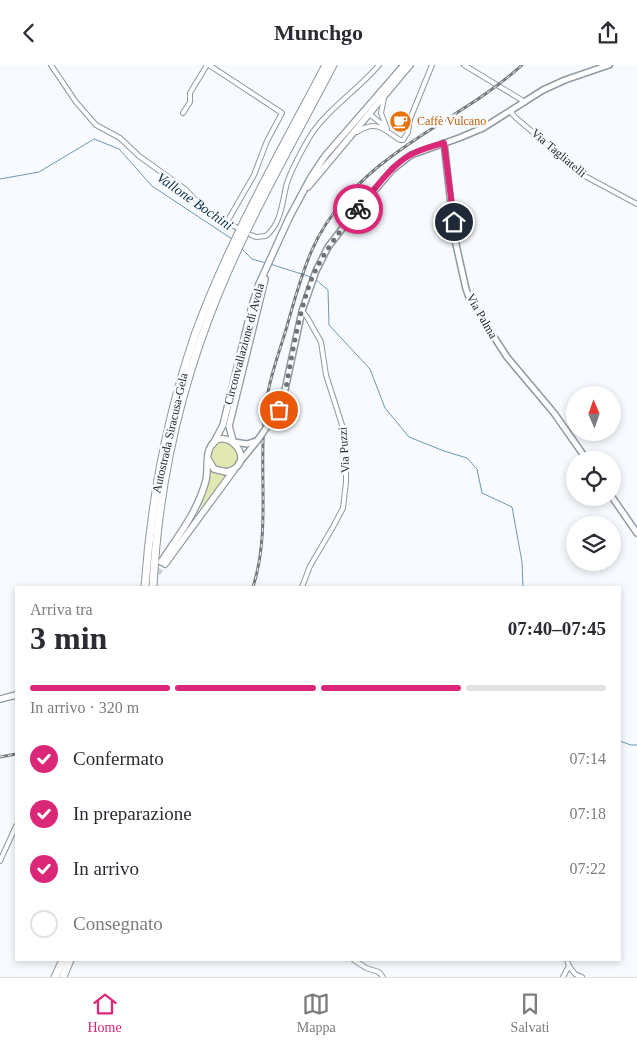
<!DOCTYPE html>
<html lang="it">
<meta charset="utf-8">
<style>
:root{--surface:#fff;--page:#f7f7f7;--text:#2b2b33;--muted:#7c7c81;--line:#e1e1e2;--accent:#db2777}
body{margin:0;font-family:"Times New Roman",serif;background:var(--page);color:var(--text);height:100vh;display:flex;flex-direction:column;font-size:19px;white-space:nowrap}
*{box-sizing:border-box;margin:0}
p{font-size:16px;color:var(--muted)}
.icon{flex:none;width:28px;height:28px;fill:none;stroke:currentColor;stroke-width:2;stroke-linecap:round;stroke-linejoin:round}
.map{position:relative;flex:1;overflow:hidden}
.details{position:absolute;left:15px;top:521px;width:606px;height:375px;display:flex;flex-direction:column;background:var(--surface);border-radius:0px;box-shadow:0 2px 8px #0003}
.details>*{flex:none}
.needle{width:32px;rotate:358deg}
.buttons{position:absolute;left:566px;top:321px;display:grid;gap:10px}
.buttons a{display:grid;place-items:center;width:55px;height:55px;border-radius:50%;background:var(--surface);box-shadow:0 2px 8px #0003;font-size:25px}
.pin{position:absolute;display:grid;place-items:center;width:42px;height:42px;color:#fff;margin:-21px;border:2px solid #fff;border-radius:50%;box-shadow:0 1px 5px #0007}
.courier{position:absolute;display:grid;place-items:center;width:50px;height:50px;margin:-25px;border:4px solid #db2777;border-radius:50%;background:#fff;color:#222;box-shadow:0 1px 6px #0007}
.summary em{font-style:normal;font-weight:800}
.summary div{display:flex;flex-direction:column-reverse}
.summary{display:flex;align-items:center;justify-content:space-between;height:85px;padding:0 15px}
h1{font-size:32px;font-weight:800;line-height:38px}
.bar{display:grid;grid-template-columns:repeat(4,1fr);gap:8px 5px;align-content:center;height:60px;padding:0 15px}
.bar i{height:6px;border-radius:4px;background:var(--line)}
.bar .active{background:var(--accent)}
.bar p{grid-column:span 4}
ol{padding:0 15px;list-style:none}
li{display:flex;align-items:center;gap:15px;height:55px}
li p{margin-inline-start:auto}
li .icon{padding:5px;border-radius:50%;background:var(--accent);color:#fff;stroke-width:4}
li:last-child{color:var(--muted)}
li i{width:28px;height:28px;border:2px solid var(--line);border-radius:50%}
header{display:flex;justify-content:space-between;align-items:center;height:65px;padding:0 15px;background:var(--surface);font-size:22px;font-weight:800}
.tab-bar{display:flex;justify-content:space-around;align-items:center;height:70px;border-top:1px solid var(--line);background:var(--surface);font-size:14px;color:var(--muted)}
.tab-bar a{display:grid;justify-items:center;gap:2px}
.tab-bar .active{color:var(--accent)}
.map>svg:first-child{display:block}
</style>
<header><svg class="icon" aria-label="back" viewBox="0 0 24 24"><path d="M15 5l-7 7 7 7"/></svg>Munchgo<svg class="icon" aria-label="share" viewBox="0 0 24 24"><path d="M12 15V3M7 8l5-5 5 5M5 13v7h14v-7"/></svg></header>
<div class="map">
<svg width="637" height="912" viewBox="0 0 637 912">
<rect width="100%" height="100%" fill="#f7fafe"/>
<g fill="#e1e8b2">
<circle cx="224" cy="390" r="14"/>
<polygon points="210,404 218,408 227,409 200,444 199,442"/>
</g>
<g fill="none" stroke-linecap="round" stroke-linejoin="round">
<g stroke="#6c97b8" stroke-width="1">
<polyline points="0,114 39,107 94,74 119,84 152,121 232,174"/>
<polyline points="242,184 252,194 266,198"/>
<polyline points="270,199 311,212"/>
<polyline points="315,214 328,225 329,260 370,304 385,343 409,372 444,386 467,393 477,404 482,428 512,442 522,497 523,522"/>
<polyline points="620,676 631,680 637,680"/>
</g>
<polyline stroke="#cdd0d4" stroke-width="5.5" stroke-dasharray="5.5 3" stroke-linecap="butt" points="147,522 165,499"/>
<defs>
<g id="street">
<polyline points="51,0 76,37 96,60 120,73 139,91 185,124 209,149 236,162"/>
<polyline points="209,0 282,48 267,76 254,110 227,157"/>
<polyline points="464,0 525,37"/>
<polyline points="384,33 381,48 387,64"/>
<polyline points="511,47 515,52 583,110 637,139"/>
<polyline points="183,48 190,37 190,28 207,0"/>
<polyline points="368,50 372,51 384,61"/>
<path d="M357 67C377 54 384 65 400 75H403L408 67 410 54 432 0"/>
<path d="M251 170 256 172 266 171C282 158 282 136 287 118 292 103 301 87 309 73 326 45 358 25 379 0"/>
<polyline points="302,246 307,252 321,277 326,310 343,363 346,379 346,417 343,443 333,462 310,501 302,522"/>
<polyline points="0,796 16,761"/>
<polyline points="354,895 366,903 379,907 383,912"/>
<polyline points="569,901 575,909 582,912"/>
<polyline points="563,912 569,901 567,895"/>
</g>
<g id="secondary">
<polyline points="444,78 455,175 466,224 470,235 507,292 554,348 587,395"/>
<polyline points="271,356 283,334 302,246 316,206 328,182 345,160 393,104 411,90 459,73 483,63 543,25 565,15 609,0"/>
<polyline points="234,377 247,379 256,376"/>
<polyline points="239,398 257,376"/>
<polyline points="612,432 637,468"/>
</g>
<g id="primary">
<polyline points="308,122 410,0"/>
<polyline points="233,376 229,361 265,214"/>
<polyline points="213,379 223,360 252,241 259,219 289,153 311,112 325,91 404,0"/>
<path d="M161 497C178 471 198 446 206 415 208 406 206 393 209 385 221 353 263 398 226 407L214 404 208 394"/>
<polyline points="165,499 234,405"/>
<polyline points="0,634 16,630"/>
</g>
<g id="highway">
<path d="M145 522C151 436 167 352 195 270 229 176 280 88 326 0"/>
<path d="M153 522C158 421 180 321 219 227 251 149 294 75 333 0"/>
<polyline points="55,912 63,895"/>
<polyline points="63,912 70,895"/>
</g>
</defs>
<use href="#street" stroke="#9099a1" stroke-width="6"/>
<use href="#secondary" stroke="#9099a1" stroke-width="8"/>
<use href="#primary" stroke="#9099a1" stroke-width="8"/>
<use href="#highway" stroke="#9099a1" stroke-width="9"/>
<use href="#street" stroke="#fff" stroke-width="4"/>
<use href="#secondary" stroke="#fff" stroke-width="5"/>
<use href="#primary" stroke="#fff" stroke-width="5.5"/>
<use href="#highway" stroke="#fff" stroke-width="7"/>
<defs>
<g id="rail">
<path d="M253 522C271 466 258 404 265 345 268 319 277 293 285 268 293 241 300 212 312 185 328 148 359 115 392 91 434 59 483 36 522 0"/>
<polyline points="0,692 16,689"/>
</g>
</defs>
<use href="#rail" stroke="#75787c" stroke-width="3"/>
<use href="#rail" stroke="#f7fafe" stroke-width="1" stroke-dasharray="4" stroke-linecap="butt"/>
<defs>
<polyline id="secondary-bridge" points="257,376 271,356"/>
</defs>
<use href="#secondary-bridge" stroke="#9099a1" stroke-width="8" stroke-linecap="butt"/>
<use href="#secondary-bridge" stroke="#fff" stroke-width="5"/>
</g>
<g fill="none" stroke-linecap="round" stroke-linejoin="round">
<path stroke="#6f7276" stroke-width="5" stroke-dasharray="0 9" d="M279 345 284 334C291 296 297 255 310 218 321 190 339 167 358 144"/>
<path stroke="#db2777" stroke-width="6" d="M358 144C374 126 389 102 410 90 421 84 433 81 444 78L454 157"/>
</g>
<defs>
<symbol id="cafe-disc" viewBox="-11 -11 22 22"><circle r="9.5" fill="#e8710a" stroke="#f7fafe"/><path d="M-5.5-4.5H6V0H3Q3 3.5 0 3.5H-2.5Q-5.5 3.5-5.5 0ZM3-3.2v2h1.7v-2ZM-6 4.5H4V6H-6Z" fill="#fff"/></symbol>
</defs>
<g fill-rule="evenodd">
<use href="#cafe-disc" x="388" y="44" width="25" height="25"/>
</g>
<g text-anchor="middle" stroke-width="5" stroke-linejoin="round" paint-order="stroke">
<g font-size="12" fill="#c56008" stroke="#f7fafe" text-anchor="start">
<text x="417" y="60">Caffè Vulcano</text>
</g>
<g font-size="12" fill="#26292d" stroke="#f7fafe">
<text transform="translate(559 88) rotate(40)" y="4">Via Tagliatelli</text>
<text transform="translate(482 251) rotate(60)" y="4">Via Palma</text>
<text transform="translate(244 279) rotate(-75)" y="4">Circonvallazione di Avola</text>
<text transform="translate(170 368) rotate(-77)" y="4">Autostrada Siracusa-Gela</text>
<text transform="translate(344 385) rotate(-94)" y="4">Via Puzzi</text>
</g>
<g font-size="14" font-style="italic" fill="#0a2c43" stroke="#f7fafe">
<text transform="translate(195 136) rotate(35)" y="5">Vallone Bochini</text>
</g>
</g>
</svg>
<div class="buttons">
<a><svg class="needle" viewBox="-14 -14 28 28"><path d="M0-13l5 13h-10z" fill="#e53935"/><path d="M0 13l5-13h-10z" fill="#7c7c81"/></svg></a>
<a><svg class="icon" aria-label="locate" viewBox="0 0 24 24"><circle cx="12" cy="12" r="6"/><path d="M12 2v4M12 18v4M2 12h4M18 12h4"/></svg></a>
<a><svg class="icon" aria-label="layers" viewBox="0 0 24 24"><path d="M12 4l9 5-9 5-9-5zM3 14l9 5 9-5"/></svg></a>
</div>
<div class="pin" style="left:279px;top:345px;background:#ea580c"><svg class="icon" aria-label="bag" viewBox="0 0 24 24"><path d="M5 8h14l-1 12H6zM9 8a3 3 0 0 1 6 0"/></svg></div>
<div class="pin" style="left:454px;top:157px;background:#1f2937"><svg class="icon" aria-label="home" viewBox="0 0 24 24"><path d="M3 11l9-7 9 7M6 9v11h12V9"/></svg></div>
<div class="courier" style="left:358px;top:144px"><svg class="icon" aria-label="bike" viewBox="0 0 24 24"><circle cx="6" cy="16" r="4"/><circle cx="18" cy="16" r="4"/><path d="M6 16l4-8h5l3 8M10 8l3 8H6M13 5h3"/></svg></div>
<section class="details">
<div class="summary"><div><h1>3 min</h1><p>Arriva tra</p></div><em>07:40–07:45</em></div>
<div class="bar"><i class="active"></i><i class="active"></i><i class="active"></i><i></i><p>In arrivo · 320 m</p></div>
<ol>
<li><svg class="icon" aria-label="check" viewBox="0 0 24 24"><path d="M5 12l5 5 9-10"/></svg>Confermato<p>07:14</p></li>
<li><svg class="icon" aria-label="check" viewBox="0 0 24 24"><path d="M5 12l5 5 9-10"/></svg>In preparazione<p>07:18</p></li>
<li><svg class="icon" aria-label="check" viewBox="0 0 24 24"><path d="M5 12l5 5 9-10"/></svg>In arrivo<p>07:22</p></li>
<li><i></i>Consegnato</li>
</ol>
</section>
</div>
<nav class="tab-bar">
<a class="active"><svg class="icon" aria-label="home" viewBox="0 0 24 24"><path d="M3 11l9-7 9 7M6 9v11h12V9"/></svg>Home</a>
<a><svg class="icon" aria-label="map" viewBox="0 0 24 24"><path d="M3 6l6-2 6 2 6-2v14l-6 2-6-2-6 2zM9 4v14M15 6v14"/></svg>Mappa</a>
<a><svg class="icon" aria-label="saved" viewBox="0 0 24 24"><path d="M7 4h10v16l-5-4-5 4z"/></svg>Salvati</a>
</nav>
